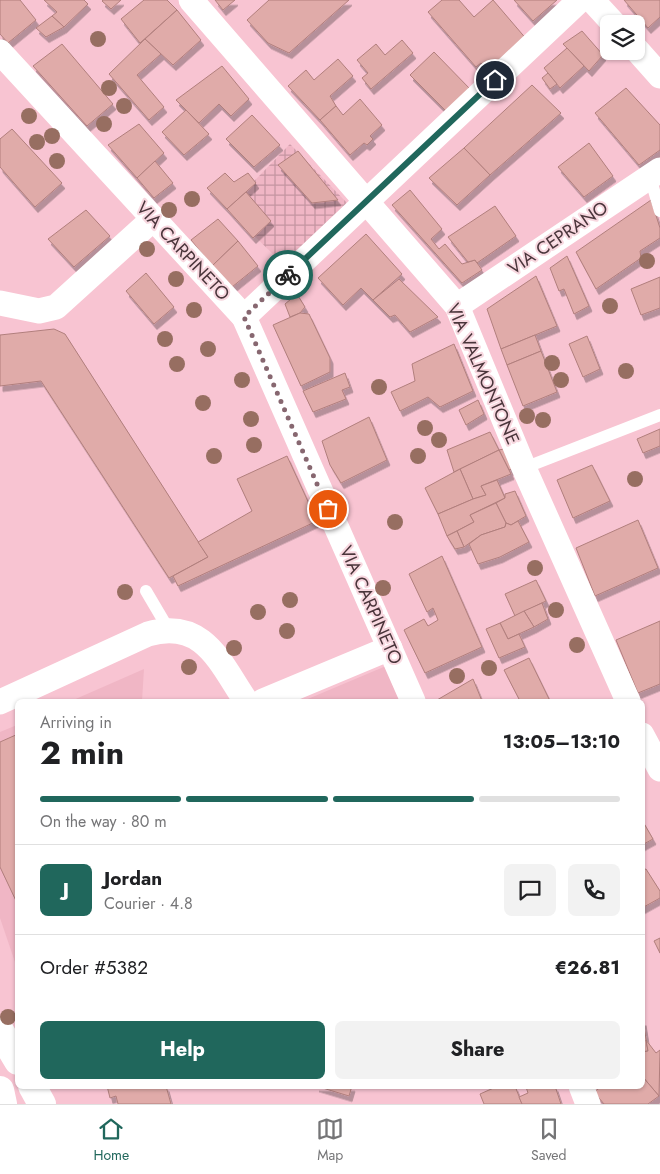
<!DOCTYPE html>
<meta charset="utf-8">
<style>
:root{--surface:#fff;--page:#f2f2f2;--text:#202124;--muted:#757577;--line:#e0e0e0;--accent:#20675c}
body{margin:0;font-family:Jost,sans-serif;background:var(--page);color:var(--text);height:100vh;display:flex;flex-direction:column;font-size:19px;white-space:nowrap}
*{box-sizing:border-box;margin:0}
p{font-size:16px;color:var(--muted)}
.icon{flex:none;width:28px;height:28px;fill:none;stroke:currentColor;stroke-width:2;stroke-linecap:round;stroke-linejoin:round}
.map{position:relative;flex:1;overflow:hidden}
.side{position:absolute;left:15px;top:699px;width:630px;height:390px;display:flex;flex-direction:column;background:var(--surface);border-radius:8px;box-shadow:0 1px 4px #0004}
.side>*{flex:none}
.fabs{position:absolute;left:600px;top:15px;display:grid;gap:10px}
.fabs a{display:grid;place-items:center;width:45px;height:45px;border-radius:8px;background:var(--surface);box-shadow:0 1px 4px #0004;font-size:25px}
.pin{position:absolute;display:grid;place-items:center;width:42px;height:42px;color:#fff;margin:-21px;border:2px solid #fff;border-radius:50%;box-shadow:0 1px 5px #0007}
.courier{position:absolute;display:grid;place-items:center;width:50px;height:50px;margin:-25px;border:4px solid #20675c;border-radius:50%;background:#fff;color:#222;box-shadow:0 1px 6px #0007}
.overview em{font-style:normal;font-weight:700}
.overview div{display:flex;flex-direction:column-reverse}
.overview{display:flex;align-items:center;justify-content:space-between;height:85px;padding:0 25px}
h1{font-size:32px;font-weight:700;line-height:38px}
.bar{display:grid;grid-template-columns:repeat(4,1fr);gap:8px 5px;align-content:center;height:60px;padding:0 25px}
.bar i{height:6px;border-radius:4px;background:var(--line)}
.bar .current{background:var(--accent)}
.bar p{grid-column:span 4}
.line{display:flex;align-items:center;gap:12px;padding:0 25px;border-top:1px solid var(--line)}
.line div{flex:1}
.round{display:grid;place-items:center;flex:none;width:52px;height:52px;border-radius:8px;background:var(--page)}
.button{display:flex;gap:10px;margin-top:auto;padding:10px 25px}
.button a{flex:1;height:58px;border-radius:8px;background:var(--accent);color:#fff;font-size:20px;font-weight:700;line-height:58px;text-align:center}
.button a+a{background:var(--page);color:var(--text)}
.tabs{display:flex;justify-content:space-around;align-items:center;height:70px;border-top:1px solid var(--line);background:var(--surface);font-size:14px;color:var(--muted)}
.tabs a{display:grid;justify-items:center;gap:2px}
.tabs .current{color:var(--accent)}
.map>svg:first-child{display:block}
</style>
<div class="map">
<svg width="660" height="1104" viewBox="0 0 660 1104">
<defs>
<pattern id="industrial-grid" width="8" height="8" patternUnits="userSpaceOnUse" patternTransform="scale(1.25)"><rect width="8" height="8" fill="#f0b6c5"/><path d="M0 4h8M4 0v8" fill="none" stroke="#c495a1"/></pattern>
<filter id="shadow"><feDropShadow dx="3" dy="5.5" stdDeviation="0" flood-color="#0004"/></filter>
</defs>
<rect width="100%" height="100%" fill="#f8c4d2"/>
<g fill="#f0b6c5">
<polygon points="386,666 401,701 303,701"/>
<polygon points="144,669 142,701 71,701"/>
<polygon points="17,725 17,968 0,918 0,732"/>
</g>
<polygon fill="url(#industrial-grid)" points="290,144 348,204 285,266 227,209"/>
<g fill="#e0aba9" stroke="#b17f7d" filter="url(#shadow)">
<polygon points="0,0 20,0 36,20 8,43 0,34"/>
<polygon points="44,0 84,0 88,4 64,27 52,16 57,12"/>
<polygon points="103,0 121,0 111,9 102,1"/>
<polygon points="144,0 167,0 177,10 140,43 121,19"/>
<polygon points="215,0 235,0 223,10"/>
<polygon points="269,0 349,0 289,53 268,43 247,20"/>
<polygon points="442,0 459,0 474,17 493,0 528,41 490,74 481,63 476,67 428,12"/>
<polygon points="514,0 557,0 533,21"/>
<polygon points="624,0 660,0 660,17 648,28"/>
<polygon points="177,10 201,40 173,65 145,39"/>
<polygon points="52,16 64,27 46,37 36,28"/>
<polygon points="582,31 603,55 589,71 563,44"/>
<polygon points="145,39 161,54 137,75 164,107 149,120 109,74"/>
<polygon points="402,40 413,53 371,89 362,78 368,73 357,60 376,44 385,55"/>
<polygon points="62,44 113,104 87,126 33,66"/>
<polygon points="567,48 584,66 560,88 544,68"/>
<polygon points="434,52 471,90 448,113 410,75"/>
<polygon points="338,59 353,76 330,96 336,106 320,120 288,86 306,70 314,80"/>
<polygon points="222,66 249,99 231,116 219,104 199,123 176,100"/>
<polygon points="548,73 557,84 550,89 542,78"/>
<polygon points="532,85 561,113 490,175 464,148"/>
<polygon points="626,88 660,125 660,150 639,165 595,113"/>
<polygon points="360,99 382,125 370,136 373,139 367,145 364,143 350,155 320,120 336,106 343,115"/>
<polygon points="186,110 209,134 184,155 162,132"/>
<polygon points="252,115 280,145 254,167 226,139"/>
<polygon points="139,124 164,153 137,178 108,145"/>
<polygon points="12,129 62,183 35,207 0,167 0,139"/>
<polygon points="589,143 613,176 584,197 558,167"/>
<polygon points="464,148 490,175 457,205 429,178"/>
<polygon points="298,151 338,200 312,203 278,165"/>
<polygon points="155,161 173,183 154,198 137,178"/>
<polygon points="225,173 234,182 248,173 256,183 227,209 207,188"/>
<polygon points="410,190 442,229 431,239 439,249 445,244 462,264 475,260 482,270 462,283 392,205"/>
<polygon points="246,192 271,221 253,238 227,209"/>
<polygon points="651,200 660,228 660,238 640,251 641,258 596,289 576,252"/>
<polygon points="495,206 516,236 477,263 475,260 468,262 448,237"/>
<polygon points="86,210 110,236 74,267 48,239"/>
<polygon points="218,219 238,241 212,266 191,240"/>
<polygon points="366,234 402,274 373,300 361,288 343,305 318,278"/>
<polygon points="238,241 258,266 232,287 212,266"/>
<polygon points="567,256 589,306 574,314 564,289 559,291 550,268"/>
<polygon points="146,273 174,307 154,324 126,291"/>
<polygon points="536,276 557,326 501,349 487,309"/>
<polygon points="660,277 660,308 641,315 631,289"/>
<polygon points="399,279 438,317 410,332 395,315 390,317 373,300"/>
<polygon points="297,294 305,307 300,313 290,317 285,304"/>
<polygon points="300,313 309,314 330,358 330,372 301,386 273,325"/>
<polygon points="54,329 65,334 208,557 169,578 41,381 0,386 0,335"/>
<polygon points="535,335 541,351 507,365 501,349"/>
<polygon points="587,336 600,369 583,377 569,344"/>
<polygon points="454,344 473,391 440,407 428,397 400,411 391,392 415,381 412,364"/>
<polygon points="541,351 557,392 523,406 507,365"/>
<polygon points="345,373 350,387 342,390 346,399 313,412 303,391"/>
<polygon points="478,400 484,414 466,425 459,410"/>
<polygon points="369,417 387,460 341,483 330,465 322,441"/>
<polygon points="660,429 660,446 643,453 637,439"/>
<polygon points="490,432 499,450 454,472 447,450"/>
<polygon points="508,448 516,468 509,470 499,450"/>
<polygon points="499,450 511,474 481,486 486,495 473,499 460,469"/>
<polygon points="287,456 317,521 178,586 173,576 208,557 198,542 252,511 237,479"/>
<polygon points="592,465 610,501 573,518 557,480"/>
<polygon points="460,469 473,499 438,514 425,488"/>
<polygon points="497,480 505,498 470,515 474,522 447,536 438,514 473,499 486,495 481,486"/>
<polygon points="515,491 526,516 511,525 506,523 496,503 505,498 505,494"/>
<polygon points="496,503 506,523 505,527 481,535 464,547 457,531 474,522 470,515"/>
<polygon points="638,520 658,568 595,596 576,548"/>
<polygon points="518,521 529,542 500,557 478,564 469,544 481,535 505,527 506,523 511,525"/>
<polygon points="457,531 464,547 455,549 447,536"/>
<polygon points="442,556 482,647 425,673 404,630 424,619 428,626 438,620 433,608 427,612 409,574"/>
<polygon points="536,580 546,601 515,616 505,594"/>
<polygon points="542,603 548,619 534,627 524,611"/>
<polygon points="524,611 534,627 508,639 500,623"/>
<polygon points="660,621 660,684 638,693 616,640"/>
<polygon points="500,623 508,639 519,634 525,647 499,658 486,629"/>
<polygon points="529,658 550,701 520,701 504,670"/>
<polygon points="473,679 482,701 438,701 437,700"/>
<polygon points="18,734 18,905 0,867 0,742"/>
<polygon points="642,820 653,839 642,845"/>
<polygon points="646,869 660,891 660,898 642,908 642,870"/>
<polygon points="660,938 660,953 654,941"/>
<polygon points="643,1020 648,1051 642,1052 642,1021"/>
<polygon points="646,1040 656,1053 660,1050 659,1096 642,1076 642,1052 648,1051"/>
<polygon points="642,1076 659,1096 648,1104 604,1104 594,1092 602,1086 642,1086"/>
<polygon points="107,1086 166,1086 171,1104 118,1104 116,1096 110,1098"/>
<polygon points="316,1086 352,1086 349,1096"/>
<polygon points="498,1086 515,1086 522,1104 484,1104 480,1094"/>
<polygon points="529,1086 555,1086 561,1104 522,1104 519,1097 528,1093 526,1087"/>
</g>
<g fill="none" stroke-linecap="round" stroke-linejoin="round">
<g stroke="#fff" stroke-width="12">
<polyline points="650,177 660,211"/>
<polyline points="524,468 660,415"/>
<polyline points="146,591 169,630"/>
</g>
<g stroke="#fff" stroke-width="25">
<polyline points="191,0 457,306 524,468 628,701"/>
<polyline points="592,0 614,24"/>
<polyline points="636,49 660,76"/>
<polyline points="0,52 244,317 413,701"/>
<polyline points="0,303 39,311 56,307 153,219"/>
<polyline points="457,306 660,170"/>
<polyline points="244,317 580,0"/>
<polyline points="263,701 390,648"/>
<path d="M0 702 148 634C204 618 220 663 246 701"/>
<polyline points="642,735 660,769"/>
<polyline points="581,1086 588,1104"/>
</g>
<g stroke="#fff" stroke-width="28">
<polyline points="0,1031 18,1061"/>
<polyline points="32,1086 42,1104"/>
<polyline points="0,1090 3,1104"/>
</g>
</g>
<g fill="#976e61">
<circle cx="98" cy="39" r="8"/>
<circle cx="109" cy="88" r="8"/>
<circle cx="124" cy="106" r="8"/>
<circle cx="29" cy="116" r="8"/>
<circle cx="104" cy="124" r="8"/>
<circle cx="52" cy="136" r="8"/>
<circle cx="37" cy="142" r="8"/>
<circle cx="57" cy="161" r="8"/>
<circle cx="192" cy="199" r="8"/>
<circle cx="169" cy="210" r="8"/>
<circle cx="147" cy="249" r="8"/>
<circle cx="647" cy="261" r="8"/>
<circle cx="176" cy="279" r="8"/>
<circle cx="610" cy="306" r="8"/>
<circle cx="194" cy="310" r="8"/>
<circle cx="165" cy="339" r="8"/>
<circle cx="208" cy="349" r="8"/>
<circle cx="552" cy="363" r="8"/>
<circle cx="177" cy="364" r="8"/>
<circle cx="626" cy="371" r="8"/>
<circle cx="242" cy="380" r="8"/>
<circle cx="561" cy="380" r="8"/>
<circle cx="379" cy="387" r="8"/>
<circle cx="203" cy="403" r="8"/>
<circle cx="527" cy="416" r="8"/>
<circle cx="251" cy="419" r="8"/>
<circle cx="543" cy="420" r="8"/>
<circle cx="425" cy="428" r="8"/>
<circle cx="439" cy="440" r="8"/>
<circle cx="254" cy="445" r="8"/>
<circle cx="214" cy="456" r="8"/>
<circle cx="418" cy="456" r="8"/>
<circle cx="635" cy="479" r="8"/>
<circle cx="395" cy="522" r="8"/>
<circle cx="535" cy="568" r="8"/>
<circle cx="383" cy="588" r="8"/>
<circle cx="125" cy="592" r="8"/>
<circle cx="290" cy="600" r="8"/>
<circle cx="556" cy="610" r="8"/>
<circle cx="258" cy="612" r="8"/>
<circle cx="287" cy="631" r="8"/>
<circle cx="577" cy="645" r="8"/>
<circle cx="234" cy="648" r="8"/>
<circle cx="189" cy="667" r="8"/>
<circle cx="489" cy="668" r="8"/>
<circle cx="457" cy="676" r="8"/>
<circle cx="8" cy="1017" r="8"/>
</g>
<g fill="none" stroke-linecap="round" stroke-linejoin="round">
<polyline stroke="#876770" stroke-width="5" stroke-dasharray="0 9" points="288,275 244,317 328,509"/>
<polyline stroke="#20675c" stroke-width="6" points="288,275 495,80"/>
</g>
<g text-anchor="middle" stroke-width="4" stroke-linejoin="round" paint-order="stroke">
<g font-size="18" fill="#4a353b" stroke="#f8d8e0">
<text transform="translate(558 238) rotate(-34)" y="6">VIA CEPRANO</text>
<text transform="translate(183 251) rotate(47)" y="6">VIA CARPINETO</text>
<text transform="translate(483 374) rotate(66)" y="6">VIA VALMONTONE</text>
<text transform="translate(371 605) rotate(66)" y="6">VIA CARPINETO</text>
</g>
</g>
</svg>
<div class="fabs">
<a><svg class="icon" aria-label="layers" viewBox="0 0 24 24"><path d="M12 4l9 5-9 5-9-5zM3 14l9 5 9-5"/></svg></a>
</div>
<div class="pin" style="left:328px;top:509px;background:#ea580c"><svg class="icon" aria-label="bag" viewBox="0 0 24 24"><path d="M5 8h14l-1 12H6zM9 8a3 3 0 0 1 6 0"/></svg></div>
<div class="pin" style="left:495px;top:80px;background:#1f2937"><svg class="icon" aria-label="home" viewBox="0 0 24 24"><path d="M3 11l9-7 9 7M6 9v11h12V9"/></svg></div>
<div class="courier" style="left:288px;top:275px"><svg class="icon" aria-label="bike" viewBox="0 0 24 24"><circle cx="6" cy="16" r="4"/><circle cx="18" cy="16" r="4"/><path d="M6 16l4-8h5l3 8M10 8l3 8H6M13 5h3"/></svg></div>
<section class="side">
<div class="overview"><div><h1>2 min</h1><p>Arriving in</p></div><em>13:05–13:10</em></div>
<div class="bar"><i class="current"></i><i class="current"></i><i class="current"></i><i></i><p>On the way · 80 m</p></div>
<div class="line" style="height:90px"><b class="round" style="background:var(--accent);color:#fff">J</b><div><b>Jordan</b><p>Courier · 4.8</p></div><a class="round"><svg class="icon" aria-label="chat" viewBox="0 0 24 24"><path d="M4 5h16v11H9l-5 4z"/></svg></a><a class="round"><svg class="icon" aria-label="phone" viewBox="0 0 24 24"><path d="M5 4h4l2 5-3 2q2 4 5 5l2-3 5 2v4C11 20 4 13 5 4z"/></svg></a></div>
<div class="line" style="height:65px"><div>Order #5382</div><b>€26.81</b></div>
<div class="button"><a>Help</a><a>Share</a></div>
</section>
</div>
<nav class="tabs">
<a class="current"><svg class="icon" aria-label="home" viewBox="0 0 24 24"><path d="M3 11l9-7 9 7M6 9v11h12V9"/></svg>Home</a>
<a><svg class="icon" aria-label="map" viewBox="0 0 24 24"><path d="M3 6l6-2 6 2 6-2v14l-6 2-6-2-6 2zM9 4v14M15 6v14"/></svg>Map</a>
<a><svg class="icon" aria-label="saved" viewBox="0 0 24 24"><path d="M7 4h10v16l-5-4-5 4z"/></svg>Saved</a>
</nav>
